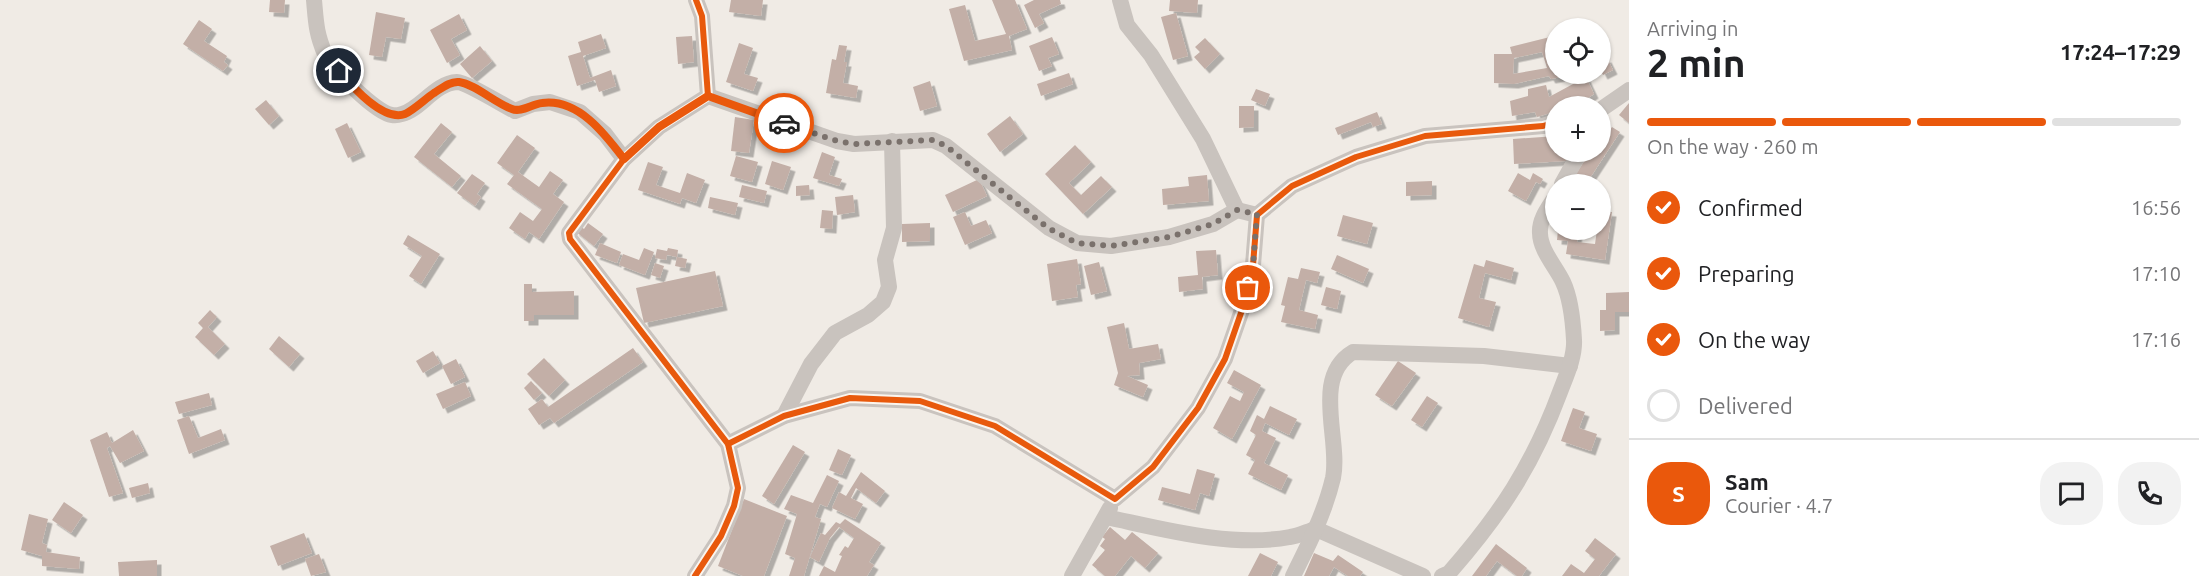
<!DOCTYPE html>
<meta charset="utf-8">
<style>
:root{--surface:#fff;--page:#f2f2f2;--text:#202124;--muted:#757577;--line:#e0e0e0;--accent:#ea580c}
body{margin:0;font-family:Ubuntu,sans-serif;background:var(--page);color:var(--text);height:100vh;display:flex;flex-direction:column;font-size:22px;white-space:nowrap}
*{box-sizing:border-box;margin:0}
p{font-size:20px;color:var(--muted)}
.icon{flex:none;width:33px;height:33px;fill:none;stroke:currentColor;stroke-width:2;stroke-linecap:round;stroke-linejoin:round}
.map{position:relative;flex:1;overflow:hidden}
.details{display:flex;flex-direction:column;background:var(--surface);width:570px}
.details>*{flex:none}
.buttons{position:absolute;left:1545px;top:18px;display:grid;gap:12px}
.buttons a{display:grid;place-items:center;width:66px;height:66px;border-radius:50%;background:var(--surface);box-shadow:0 2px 4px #0004;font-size:30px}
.pin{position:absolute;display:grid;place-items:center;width:51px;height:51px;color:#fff;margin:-26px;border:3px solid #fff;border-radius:50%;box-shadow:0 2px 6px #0007}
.courier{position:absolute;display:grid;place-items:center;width:60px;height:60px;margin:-30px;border:4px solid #ea580c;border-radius:50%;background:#fff;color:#222;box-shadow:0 2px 8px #0007}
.summary em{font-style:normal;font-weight:700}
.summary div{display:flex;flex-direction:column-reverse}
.summary{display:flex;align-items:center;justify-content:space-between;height:102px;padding:0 18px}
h1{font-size:39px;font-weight:700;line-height:45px}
.bar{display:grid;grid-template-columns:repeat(4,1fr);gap:9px 6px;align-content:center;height:72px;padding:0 18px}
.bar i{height:8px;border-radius:4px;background:var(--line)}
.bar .active{background:var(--accent)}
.bar p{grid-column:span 4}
.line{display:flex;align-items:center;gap:15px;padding:0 18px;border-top:2px solid var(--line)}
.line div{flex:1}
.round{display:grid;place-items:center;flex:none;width:63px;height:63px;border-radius:24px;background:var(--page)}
ol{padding:0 18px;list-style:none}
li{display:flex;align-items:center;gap:18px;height:66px}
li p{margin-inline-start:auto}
li .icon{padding:6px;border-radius:50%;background:var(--accent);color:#fff;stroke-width:4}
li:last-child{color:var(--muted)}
li i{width:33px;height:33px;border:3px solid var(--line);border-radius:50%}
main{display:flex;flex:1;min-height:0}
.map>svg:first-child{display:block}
</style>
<main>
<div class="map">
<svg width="1629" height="576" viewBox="0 0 1629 576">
<defs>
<filter id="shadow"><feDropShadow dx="4.5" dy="4.5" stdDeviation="0" flood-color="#0004"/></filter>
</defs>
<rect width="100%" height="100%" fill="#f0ebe5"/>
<g fill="#c3afa7" fill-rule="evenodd" filter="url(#shadow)">
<polygon points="270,0 285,0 284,13 269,12"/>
<polygon points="731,0 763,0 761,16 729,12"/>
<polygon points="992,0 1015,0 1027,29 1009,36 1012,50 964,61 949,9 965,5 975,41 1006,34"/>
<polygon points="1034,0 1060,0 1061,4 1039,14 1044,23 1035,28 1024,5"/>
<polygon points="1170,0 1198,0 1197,13 1169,11"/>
<polygon points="376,12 405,18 401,39 386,37 382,57 369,55"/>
<polygon points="1176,13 1188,56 1173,60 1161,17"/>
<polygon points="459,14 467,30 451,39 460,55 447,63 430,30"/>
<polygon points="199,20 212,29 204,41 227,56 224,62 228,65 223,71 183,44"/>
<polygon points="601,34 606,48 583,56 590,78 611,70 616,86 599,92 595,80 577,86 568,56 581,52 578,42"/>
<polygon points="692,36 694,62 678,64 676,37"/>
<polygon points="1052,37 1059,54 1048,58 1052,66 1039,71 1029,46"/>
<path d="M1550 37 1556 50V74H1565L1566 76 1551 79 1549 76 1514 84 1494 83V54H1512L1510 47ZM1542 52 1547 68 1513 74 1514 58Z"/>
<polygon points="1205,38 1220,54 1205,69 1194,57 1200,52 1195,47"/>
<polygon points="739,43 753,48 744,74 758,78 753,91 726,82"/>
<polygon points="839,45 847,46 844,62 847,62 843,83 858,86 856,98 826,93 832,59 836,60"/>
<polygon points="480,46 492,61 472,78 460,64"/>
<polygon points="1607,58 1613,70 1603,75 1600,69 1600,61"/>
<polygon points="1069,73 1073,84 1041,96 1037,84"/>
<polygon points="1586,77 1594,94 1576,106 1556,106 1556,111 1537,117 1535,112 1512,116 1510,101 1528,96 1528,89 1546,85 1549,97"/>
<polygon points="930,81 937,106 920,111 913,87"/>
<polygon points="1256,89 1270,94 1265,106 1251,100"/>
<polygon points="266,100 279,116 269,125 255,109"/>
<polygon points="1629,103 1629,123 1619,115"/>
<polygon points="1239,106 1254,106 1254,127 1239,128"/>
<polygon points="1377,112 1382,124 1373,127 1371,122 1338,135 1335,128"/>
<polygon points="1010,116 1023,134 1000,152 987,134"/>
<polygon points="735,117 754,120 749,153 731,151"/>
<polygon points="347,123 361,152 348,158 335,129"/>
<polygon points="441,123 452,132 434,154 461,176 452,187 414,157"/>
<polygon points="1612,127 1620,132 1586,184 1574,177 1590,152 1600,152 1600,132 1606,135"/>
<polygon points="517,135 535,148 518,172 539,187 550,171 563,180 553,194 564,202 539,239 529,232 525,239 509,228 520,212 533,221 542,209 507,184 514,175 497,163"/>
<polygon points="1556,136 1556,152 1566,152 1566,161 1514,164 1513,139"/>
<polygon points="1075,145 1091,162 1069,183 1081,195 1101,176 1112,187 1083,214 1045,174"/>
<polygon points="822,152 835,157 829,175 842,179 839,186 813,178"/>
<polygon points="736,156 758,162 752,182 730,176"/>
<polygon points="772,161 791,167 783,190 765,184"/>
<polygon points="648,162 663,167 656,185 680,193 687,173 705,180 696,203 682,198 680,204 638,190"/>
<polygon points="1518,173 1530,180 1533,173 1543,179 1540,184 1536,182 1526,201 1508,191"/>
<polygon points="472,174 485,183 477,194 481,197 475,206 457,193"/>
<polygon points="1207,175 1209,201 1163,205 1162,189 1189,186 1188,177"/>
<polygon points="979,179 987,196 953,212 945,195"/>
<polygon points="1432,181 1432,195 1406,196 1406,182"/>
<polygon points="742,185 767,191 764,203 739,197"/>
<polygon points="809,185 810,195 796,196 796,186"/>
<polygon points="853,195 855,212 837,215 835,197"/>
<polygon points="710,197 738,203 735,215 708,208"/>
<polygon points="822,210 833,211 832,229 820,228"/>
<polygon points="1600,211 1612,212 1605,260 1566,254 1568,241 1557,240 1558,230 1578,230 1577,242 1595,244 1597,230 1600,230"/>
<polygon points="965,212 971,226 986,220 992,233 965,245 953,217"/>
<polygon points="1343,215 1373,223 1367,244 1337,236"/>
<polygon points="588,223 603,234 594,246 575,231 579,225 584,229"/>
<polygon points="930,223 930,241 902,242 902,224"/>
<polygon points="408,235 440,254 421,284 409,276 422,256 403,244"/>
<polygon points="600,243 621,252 617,263 595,255"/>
<polygon points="644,248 654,252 645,275 619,265 623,254 639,260"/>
<polygon points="668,248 678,250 677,257 667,255 666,260 655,258 657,249 667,251"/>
<polygon points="1216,250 1218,275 1202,277 1203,289 1179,292 1178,277 1198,275 1196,251"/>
<polygon points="1337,255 1369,269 1363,283 1331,269"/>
<polygon points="677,257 687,259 685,268 675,266"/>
<polygon points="1077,259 1081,284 1076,285 1078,297 1052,301 1047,264"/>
<polygon points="1486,260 1514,268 1511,280 1485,273 1479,298 1496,302 1489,327 1458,318 1474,264 1484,267"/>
<polygon points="1099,262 1107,291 1091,295 1084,266"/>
<polygon points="655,263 664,266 660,278 651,275"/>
<polygon points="1301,268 1320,272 1317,283 1306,280 1299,310 1318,315 1315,329 1281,322 1285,306 1281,305 1288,277 1298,279"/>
<polygon points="715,271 723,306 644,323 636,288"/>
<polygon points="524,284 532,284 532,292 574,291 574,315 534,315 534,321 524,321"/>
<polygon points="1326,287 1341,291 1337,309 1321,305"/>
<polygon points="1629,292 1629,312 1615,312 1615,330 1600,331 1600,310 1606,310 1606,293"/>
<polygon points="210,310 217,317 208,327 225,344 214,355 195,337 203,328 198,323"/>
<polygon points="1124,323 1129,349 1158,344 1161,359 1139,363 1140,375 1127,376 1148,385 1143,397 1114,385 1118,373 1107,327"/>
<polygon points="279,336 300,354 289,367 269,349"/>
<polygon points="633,348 643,362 554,423 550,418 539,425 528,409 542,399 548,407"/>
<polygon points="433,351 440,363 423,373 416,361"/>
<polygon points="544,358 565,380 549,396 527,374"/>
<polygon points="456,359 465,377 451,384 442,366"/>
<polygon points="1398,361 1416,373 1392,406 1375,395"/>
<polygon points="1234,370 1261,385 1232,439 1213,428 1230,396 1240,401 1244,392 1227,383"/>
<polygon points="531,381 542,393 534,400 524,388"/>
<polygon points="465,382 471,396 443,409 436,394"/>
<polygon points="209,393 212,405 179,414 175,402"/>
<polygon points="1427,396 1438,403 1422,427 1411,420"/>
<polygon points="1270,406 1297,419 1289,435 1265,423 1262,431 1276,438 1264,463 1288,475 1281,490 1248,474 1255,460 1246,455 1256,435 1250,431 1257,415 1264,419"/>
<polygon points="1573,408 1585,412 1579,428 1597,434 1591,451 1561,441"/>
<polygon points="189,416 198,438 221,429 225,440 189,454 177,420"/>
<polygon points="133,430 144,451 120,463 110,446 107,448 123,493 109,497 90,440 107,432 112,443"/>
<polygon points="793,445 805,452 774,504 762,496"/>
<polygon points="838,449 851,455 842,475 829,470"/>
<polygon points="1197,469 1215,474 1209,496 1200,493 1195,510 1158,500 1162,487 1190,494"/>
<polygon points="861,472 885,491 876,503 856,488 851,498 863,504 855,519 832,508 839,492 846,496"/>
<polygon points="827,475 839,481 827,507 820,504 815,517 821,519 804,576 789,576 795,558 785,554 797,514 784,509 791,495 813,503"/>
<polygon points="148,483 150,493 132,498 129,488"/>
<polygon points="744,499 787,516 764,576 743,576 718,566"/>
<polygon points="64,502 83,515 71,533 52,520"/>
<polygon points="29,514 48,519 42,543 47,545 46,552 80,557 79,569 42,566 42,556 21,550"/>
<polygon points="845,519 881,543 869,562 874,565 867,576 819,576 824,566 835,572 842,556 839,555 845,546 848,548 854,538 839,527 830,538 819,562 810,557 821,533 825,535 836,522 840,524"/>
<polygon points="1110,527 1125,540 1132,532 1158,553 1145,568 1131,556 1115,576 1105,576 1092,565 1105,550 1100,546 1105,539 1102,537"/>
<polygon points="304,533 312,553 278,566 270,546"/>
<polygon points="1595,538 1616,554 1599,576 1562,576 1571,564 1584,573 1595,559 1585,551"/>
<polygon points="1496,544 1527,568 1522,576 1517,576 1497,561 1486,576 1472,576"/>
<polygon points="1260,553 1278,562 1271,576 1248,576"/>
<polygon points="1314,553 1333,561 1338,555 1363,572 1360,576 1348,576 1334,567 1329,576 1304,576"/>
<polygon points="319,554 326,572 311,576 305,559"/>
<polygon points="157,560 157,576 119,576 118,562"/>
</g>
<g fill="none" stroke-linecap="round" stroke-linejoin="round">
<g stroke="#c9c3be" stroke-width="16">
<path d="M314 0C316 22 316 33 325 54 332 69 376 113 392 115 396 116 399 115 402 114 420 110 435 83 457 82 466 82 503 105 515 111L533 104 550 102 580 112 605 134 624 159"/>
<polyline points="1120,0 1127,25 1151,55 1203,139 1237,210"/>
<polyline points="708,96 837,141 854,144 933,140 946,146 1049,228 1077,243 1111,246 1169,237 1213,224 1237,210 1257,215"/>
<polyline points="1600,110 1629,90"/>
<polyline points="1562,184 1580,152"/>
<polyline points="784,416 811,364 835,333 868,315 883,302 889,287 885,260 894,228 892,141"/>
<polyline points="728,444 784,416 850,398 920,401 995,426 1115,499 1153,467 1198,408 1225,359 1242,310 1253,265 1257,215 1292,186 1356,157 1425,136 1543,126 1556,122"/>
<path d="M1106 517C1163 529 1231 548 1290 537 1299 536 1308 531 1316 529L1423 576"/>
<polyline points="695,576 721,536 734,506 738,488 728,444 570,239 569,233 624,159 659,127 708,96 702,16 696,0"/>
<polyline points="1072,576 1110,508"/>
<path d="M1293 576C1309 544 1325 512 1333 478 1341 440 1311 377 1353 352L1484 356 1570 366"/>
<path d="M1442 576 1449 573C1500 515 1533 465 1560 392 1566 376 1575 357 1574 340 1573 321 1571 299 1563 282 1556 267 1540 250 1540 233 1539 219 1549 207 1556 196"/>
</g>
<defs>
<g id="cycleway">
<polyline points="728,444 784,416 850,398 920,401 995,426 1115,499 1153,467 1198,408 1225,359 1242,310 1253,265 1257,215 1292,186 1356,157 1425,136 1543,126 1556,122"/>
<polyline points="695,576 721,536 734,506 738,488 728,444 570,239 569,233 624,159 659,127 708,96 702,16 696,0"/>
</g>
</defs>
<use href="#cycleway" stroke="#fbf5ee" stroke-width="10"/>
<use href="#cycleway" stroke="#e8590c" stroke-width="6"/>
</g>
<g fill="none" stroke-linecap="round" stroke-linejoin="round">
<polyline stroke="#7a716c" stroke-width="6" stroke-dasharray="0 10.8" points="784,123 837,141 854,144 933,140 946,146 1048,228 1077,243 1111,246 1169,237 1213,224 1237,210 1257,214 1253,266 1248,288"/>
<path stroke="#ea580c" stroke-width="8" d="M339 71C352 86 383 122 405 114 415 109 425 99 434 93 442 88 450 81 459 82 475 84 495 103 512 109 521 113 532 104 542 103 578 98 605 134 624 159L659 127 708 96 784 123"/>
</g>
</svg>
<div class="buttons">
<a><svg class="icon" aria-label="locate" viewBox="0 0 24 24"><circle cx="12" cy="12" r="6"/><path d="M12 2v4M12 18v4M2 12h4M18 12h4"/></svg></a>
<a>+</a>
<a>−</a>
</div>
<div class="pin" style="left:1248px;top:288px;background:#ea580c"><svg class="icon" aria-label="bag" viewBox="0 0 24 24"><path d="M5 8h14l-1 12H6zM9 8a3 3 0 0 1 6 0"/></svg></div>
<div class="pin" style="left:339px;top:71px;background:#1f2937"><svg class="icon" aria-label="home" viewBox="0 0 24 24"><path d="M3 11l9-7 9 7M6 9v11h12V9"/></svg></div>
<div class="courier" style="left:784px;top:123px"><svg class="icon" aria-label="car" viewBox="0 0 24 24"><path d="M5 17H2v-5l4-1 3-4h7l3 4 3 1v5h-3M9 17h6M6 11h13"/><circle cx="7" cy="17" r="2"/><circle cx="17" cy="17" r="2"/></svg></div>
</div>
<section class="details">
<div class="summary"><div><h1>2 min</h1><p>Arriving in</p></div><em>17:24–17:29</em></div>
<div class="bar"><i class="active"></i><i class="active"></i><i class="active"></i><i></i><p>On the way · 260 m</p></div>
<ol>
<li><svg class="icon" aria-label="check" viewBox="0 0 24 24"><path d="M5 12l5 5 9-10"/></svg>Confirmed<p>16:56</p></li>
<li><svg class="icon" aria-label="check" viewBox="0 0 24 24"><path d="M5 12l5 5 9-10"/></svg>Preparing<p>17:10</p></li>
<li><svg class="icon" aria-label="check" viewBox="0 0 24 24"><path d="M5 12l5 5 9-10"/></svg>On the way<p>17:16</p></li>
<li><i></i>Delivered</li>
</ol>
<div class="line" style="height:108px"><b class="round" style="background:var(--accent);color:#fff">S</b><div><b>Sam</b><p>Courier · 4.7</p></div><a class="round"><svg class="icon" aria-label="chat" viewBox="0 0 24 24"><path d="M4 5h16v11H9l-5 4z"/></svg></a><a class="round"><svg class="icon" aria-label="phone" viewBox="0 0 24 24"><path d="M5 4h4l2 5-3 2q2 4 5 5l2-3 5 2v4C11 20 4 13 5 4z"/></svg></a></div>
</section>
</main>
